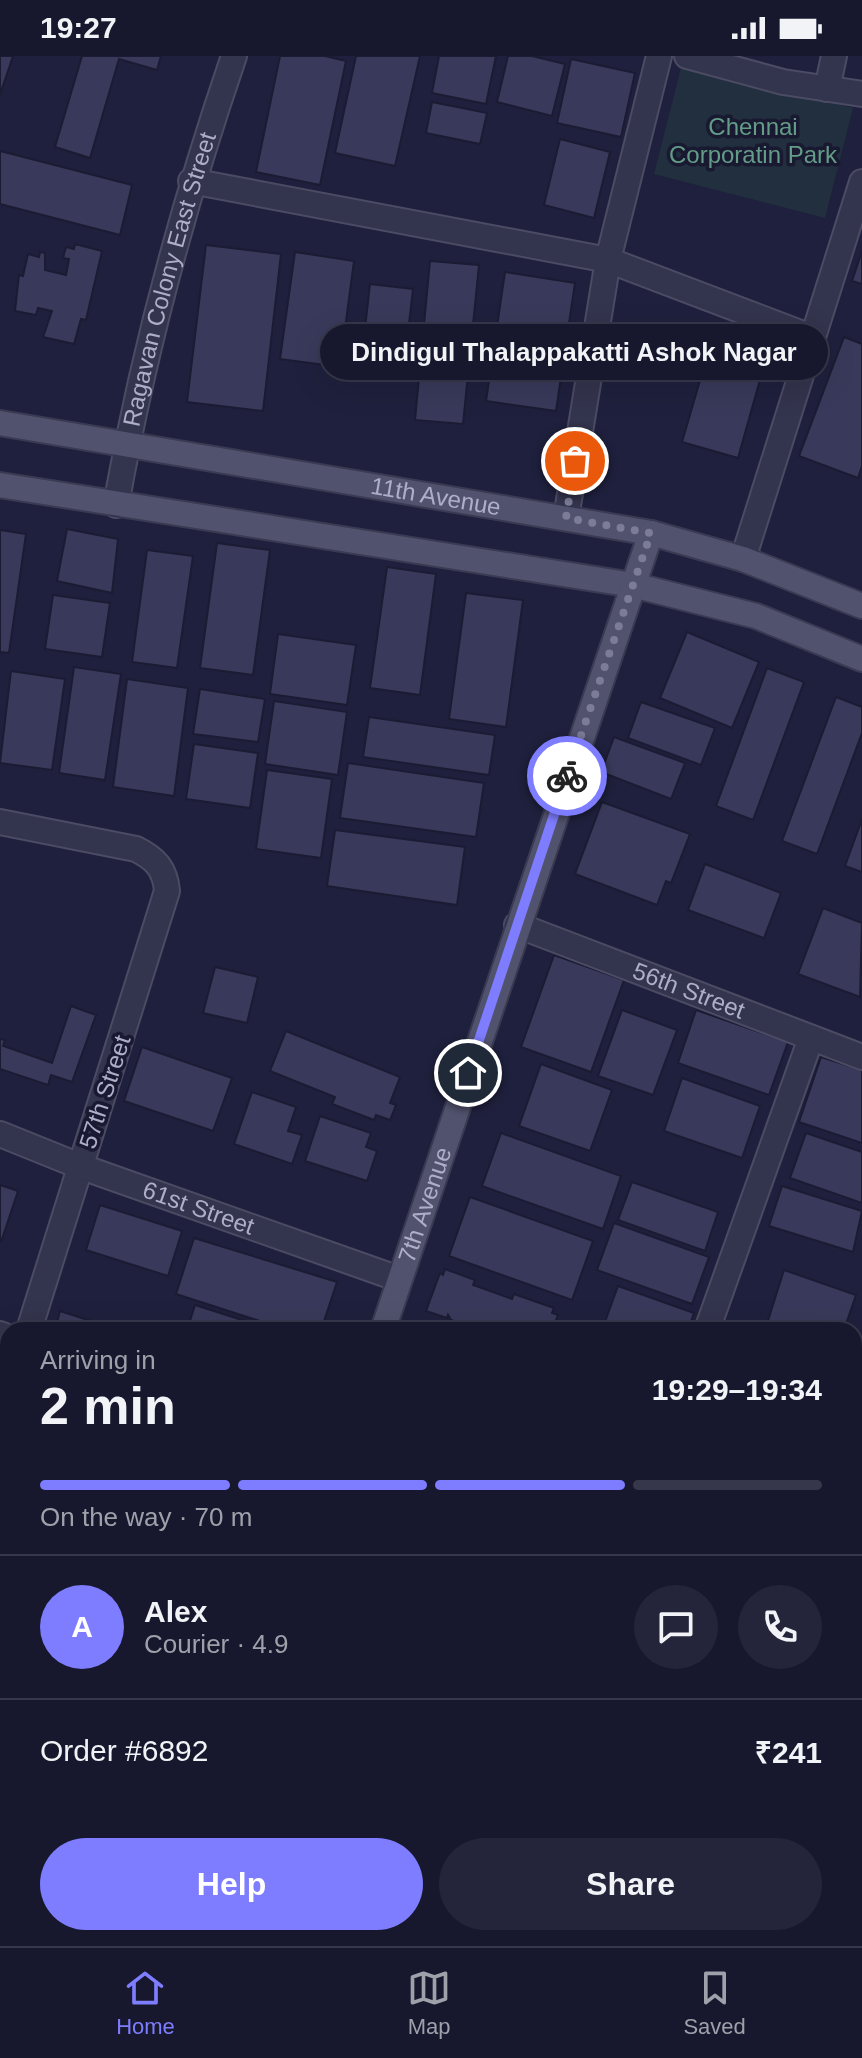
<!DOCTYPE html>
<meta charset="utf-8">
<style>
:root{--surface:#17182e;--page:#24253a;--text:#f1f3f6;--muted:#9ea0aa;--line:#36374a;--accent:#7e7dff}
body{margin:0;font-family:Arial,sans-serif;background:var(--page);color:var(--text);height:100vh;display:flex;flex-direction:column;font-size:30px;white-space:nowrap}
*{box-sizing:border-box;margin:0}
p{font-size:26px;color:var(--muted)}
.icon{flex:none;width:44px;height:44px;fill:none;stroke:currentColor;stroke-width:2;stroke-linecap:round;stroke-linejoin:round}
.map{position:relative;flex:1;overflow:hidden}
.sheet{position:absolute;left:0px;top:1266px;width:862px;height:624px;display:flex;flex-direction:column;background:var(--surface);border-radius:24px 24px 0 0;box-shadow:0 8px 32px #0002,0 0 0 2px var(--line)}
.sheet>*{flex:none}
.pin{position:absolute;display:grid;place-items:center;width:68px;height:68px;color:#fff;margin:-34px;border:4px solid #fff;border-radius:50%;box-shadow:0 2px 8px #0007}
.courier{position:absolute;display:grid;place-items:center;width:80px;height:80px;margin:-40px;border:6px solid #7e7dff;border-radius:50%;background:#fff;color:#222;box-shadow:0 2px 10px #0007}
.bubble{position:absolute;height:56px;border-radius:28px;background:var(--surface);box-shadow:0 8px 32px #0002,0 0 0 2px var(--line);font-size:26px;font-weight:700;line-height:56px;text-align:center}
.head em{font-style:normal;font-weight:700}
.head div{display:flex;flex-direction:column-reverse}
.head{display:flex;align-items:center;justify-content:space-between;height:136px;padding:0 40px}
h1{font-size:52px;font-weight:700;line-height:60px}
.bar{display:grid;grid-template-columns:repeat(4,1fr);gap:12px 8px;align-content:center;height:96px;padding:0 40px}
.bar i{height:10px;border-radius:6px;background:var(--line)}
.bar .active{background:var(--accent)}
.bar p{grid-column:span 4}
.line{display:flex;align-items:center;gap:20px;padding:0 40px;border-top:2px solid var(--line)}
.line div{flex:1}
.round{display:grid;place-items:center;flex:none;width:84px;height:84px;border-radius:42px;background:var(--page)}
.primary-button{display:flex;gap:16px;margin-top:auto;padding:16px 40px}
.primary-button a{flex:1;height:92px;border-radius:48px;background:var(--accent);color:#fff;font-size:32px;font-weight:700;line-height:92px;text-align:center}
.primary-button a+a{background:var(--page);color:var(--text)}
.status{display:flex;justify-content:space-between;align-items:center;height:56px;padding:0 40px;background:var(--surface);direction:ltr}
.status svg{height:22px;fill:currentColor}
.menu{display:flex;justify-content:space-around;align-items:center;height:112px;border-top:2px solid var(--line);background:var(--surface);font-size:22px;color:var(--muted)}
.menu a{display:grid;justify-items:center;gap:4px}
.menu .active{color:var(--accent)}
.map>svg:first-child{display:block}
</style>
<div class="status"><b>19:27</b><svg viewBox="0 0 49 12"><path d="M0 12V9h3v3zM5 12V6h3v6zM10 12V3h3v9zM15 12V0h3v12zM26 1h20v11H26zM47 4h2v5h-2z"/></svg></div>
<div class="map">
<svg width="862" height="1890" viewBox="0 0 862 1890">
<rect width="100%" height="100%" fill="#1f203d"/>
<polygon fill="#212f3e" points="682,8 853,52 825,162 654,118"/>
<g fill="#393a5b" stroke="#1b1b33" stroke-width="2">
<polygon points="0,0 13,0 0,39"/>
<polygon points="82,0 161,0 157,14 119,3 90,102 55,91"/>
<polygon points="280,0 325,0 346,5 320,129 256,116"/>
<polygon points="356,0 420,0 395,110 335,97"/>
<polygon points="439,0 496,0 486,48 432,37"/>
<polygon points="508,0 532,0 565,8 552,60 497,46"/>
<polygon points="571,3 635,17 621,81 557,67"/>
<polygon points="432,46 487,57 480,88 426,77"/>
<polygon points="560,83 610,96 594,162 544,149"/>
<polygon points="0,95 132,129 120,179 0,148"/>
<polygon points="75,188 102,195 86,264 81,263 74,288 43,281 52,255 38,252 36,259 15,255 19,219 23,220 28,198 39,201 40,196 45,197 45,214 66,219 69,203 63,202 66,191 74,193"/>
<polygon points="206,189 281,198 263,355 187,346"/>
<polygon points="862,195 862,228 852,225"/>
<polygon points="295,196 354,205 340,311 280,303"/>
<polygon points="430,205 479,209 463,368 415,364"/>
<polygon points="505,216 575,227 556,355 486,345"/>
<polygon points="370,228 413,233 404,312 361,308"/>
<polygon points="844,281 862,288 862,410 858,422 799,400"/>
<polygon points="708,297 763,313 738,402 682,386"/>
<polygon points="67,473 118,483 112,537 57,525"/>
<polygon points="0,474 26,478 9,597 0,596"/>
<polygon points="217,487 270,494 253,619 200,612"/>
<polygon points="147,494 193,500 177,612 132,606"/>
<polygon points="387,511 436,518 420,639 370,632"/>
<polygon points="466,537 523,544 506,671 449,663"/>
<polygon points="53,539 110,547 102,601 45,593"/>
<polygon points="687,576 759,606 732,672 660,642"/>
<polygon points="278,578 356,589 347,649 270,638"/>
<polygon points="74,611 121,618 105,724 59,717"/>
<polygon points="767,612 804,626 753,764 716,750"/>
<polygon points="11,615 65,623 52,714 0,707"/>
<polygon points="127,623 188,632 174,740 113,731"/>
<polygon points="200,633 265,643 258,686 193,678"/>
<polygon points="836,641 862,651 862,677 817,798 782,785"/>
<polygon points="274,645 347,656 338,719 265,708"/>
<polygon points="641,646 715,672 701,709 628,682"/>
<polygon points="369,661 495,679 489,719 363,701"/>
<polygon points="614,681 685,707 671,743 601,716"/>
<polygon points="194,688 258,697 250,752 186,743"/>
<polygon points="348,707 484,727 476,781 340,762"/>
<polygon points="267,714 332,723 321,802 256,793"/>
<polygon points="602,746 690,778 671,827 666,825 657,849 575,818"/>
<polygon points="862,763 862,816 845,810"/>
<polygon points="335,774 465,791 457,849 327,830"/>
<polygon points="705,808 781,837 764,882 688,854"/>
<polygon points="823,852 862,867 860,941 798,918"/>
<polygon points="554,899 624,924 591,1016 521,991"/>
<polygon points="215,911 258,921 247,967 203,957"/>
<polygon points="71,950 96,959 72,1026 51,1019 48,1029 0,1013 0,983 5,984 3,990 52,1007"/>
<polygon points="622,954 677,974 653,1039 598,1020"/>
<polygon points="696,954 788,986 769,1039 678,1007"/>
<polygon points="286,975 400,1021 390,1047 396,1049 390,1064 376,1059 374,1064 332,1048 335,1041 270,1015"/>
<polygon points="142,991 232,1022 213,1075 124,1045"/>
<polygon points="821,1001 862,1014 862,1087 799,1066"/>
<polygon points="541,1008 612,1034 590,1095 519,1070"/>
<polygon points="682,1022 760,1050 742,1102 664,1075"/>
<polygon points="252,1036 296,1051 288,1075 302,1079 292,1108 234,1088"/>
<polygon points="320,1060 371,1077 366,1091 377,1095 367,1125 305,1105"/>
<polygon points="501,1077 621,1120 603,1173 482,1130"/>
<polygon points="806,1077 862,1096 862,1147 790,1122"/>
<polygon points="632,1126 718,1156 705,1195 618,1164"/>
<polygon points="0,1129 18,1135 1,1186 0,1186"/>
<polygon points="782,1130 862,1155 853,1196 769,1170"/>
<polygon points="470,1141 593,1185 572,1244 449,1200"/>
<polygon points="100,1149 182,1175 168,1220 86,1194"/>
<polygon points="614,1167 709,1201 692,1248 597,1214"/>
<polygon points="194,1182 337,1226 321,1274 288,1274 176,1238"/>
<polygon points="445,1213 475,1224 473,1229 512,1243 514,1238 554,1252 552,1257 558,1259 553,1272 480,1274 451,1264 448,1259 447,1262 426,1255 440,1217 443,1219"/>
<polygon points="784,1214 856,1239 844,1274 765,1274"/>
<polygon points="618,1230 694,1257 688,1274 602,1274"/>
<polygon points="195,1249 273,1274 187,1274"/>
<polygon points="60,1255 119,1274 55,1274"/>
<polygon points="1,1390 8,1392 8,1439 0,1437"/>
<polygon points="854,1407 862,1407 862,1491 854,1492"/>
<polygon points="0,1450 8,1453 8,1498 0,1495"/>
<polygon points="0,1504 8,1506 8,1559 0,1557"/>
<polygon points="0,1565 8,1567 8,1613 0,1611"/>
<polygon points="0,1621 8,1623 8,1674 0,1671"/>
<polygon points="862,1636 862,1721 854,1729 854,1644"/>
<polygon points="0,1726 8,1728 8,1747 1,1770"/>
<polygon points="854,1813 862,1816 862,1831 854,1855"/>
<polygon points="862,1842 862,1890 844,1890 847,1882 854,1882 854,1864"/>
<polygon points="330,1882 384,1882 381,1890 342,1890 329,1885"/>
<polygon points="468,1882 548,1882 545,1890 465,1890"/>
<polygon points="577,1882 633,1882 629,1890 574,1890"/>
<polygon points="665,1882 697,1882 710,1887 709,1890 662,1890"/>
<polygon points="785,1882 845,1882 842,1890 782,1890"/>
</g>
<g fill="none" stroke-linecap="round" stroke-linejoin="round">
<defs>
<g id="minor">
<polyline points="687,0 783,26 862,38"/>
<polyline points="827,33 834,0"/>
<polyline points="191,125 608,204 811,281"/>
<path id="s1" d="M116 449C143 297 184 146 234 0"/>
<polyline points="566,462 608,204 659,0"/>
<polyline points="743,503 862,126"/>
<path d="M0 766 136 793C156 803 165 813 167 835L29 1274"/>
<path id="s2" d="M517 869 862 1001"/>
<path id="s3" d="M0 1078 82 1111 399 1223"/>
<polyline points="707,1274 811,982"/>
<polyline points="0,1278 8,1281"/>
<polyline points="0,1369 8,1343"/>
<polyline points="854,1801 862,1803"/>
<polyline points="0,1835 8,1838"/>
<polyline points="139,1882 162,1890"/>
<polyline points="640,1890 643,1882"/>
</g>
<g id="major">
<path id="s4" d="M0 367 651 477 743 503 862 550"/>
<polyline points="0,429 633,529 756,560 862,603"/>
<path id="s5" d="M383 1274 651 477"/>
<polyline points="182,1890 185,1882"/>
</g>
</defs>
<use href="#minor" stroke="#4c4b64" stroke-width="28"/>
<use href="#major" stroke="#3a3a53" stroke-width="28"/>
<use href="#minor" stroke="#33344d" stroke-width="24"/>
<use href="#major" stroke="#51526d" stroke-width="24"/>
</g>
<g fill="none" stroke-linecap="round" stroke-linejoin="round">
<polyline stroke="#7d7c98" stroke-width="8" stroke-dasharray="0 14.4" points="567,720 651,477 566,462 575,405"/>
<polyline stroke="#7e7dff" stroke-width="10" points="468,1017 567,720"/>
</g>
<g text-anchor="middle" stroke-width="7" stroke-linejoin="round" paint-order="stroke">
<g font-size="24" fill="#639c87" stroke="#191931">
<text x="753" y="79">Chennai<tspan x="753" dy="28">Corporatin Park</tspan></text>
</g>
<g font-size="24" fill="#afaec9" stroke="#191931">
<text dy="8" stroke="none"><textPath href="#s1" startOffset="232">Ragavan Colony East Street</textPath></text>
<text dy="8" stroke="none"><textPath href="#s4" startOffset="442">11th Avenue</textPath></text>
<text dy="8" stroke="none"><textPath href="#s2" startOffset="184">56th Street</textPath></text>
<text transform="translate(105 1036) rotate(-72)" y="8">57th Street</text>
<text dy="8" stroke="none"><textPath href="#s5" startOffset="132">7th Avenue</textPath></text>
<text dy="8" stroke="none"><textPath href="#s3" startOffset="212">61st Street</textPath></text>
</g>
</g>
</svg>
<div class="pin" style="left:575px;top:405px;background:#ea580c"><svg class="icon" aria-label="bag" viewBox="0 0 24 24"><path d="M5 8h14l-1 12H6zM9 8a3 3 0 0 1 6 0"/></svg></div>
<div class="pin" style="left:468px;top:1017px;background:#1f2937"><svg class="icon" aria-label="home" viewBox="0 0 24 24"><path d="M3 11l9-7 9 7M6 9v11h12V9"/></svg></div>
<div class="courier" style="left:567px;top:720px"><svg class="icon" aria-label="bike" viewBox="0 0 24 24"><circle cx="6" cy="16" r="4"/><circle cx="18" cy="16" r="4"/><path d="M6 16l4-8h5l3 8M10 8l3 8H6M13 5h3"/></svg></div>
<div class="bubble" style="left:320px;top:268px;width:508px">Dindigul Thalappakatti Ashok Nagar</div>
<section class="sheet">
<div class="head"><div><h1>2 min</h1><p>Arriving in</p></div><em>19:29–19:34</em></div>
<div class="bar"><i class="active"></i><i class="active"></i><i class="active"></i><i></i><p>On the way · 70 m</p></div>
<div class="line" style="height:144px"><b class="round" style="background:var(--accent);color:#fff">A</b><div><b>Alex</b><p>Courier · 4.9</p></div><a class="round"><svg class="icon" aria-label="chat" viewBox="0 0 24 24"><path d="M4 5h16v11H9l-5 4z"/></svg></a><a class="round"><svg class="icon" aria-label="phone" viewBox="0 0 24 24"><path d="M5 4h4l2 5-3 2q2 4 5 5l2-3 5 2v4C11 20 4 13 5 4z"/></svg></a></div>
<div class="line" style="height:104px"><div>Order #6892</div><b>₹241</b></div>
<div class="primary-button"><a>Help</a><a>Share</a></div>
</section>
</div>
<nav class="menu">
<a class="active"><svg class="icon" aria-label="home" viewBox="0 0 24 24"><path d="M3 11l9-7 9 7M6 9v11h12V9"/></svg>Home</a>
<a><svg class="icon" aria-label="map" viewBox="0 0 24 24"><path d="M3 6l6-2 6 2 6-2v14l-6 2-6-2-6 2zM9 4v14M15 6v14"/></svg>Map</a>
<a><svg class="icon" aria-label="saved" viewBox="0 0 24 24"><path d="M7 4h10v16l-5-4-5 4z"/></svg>Saved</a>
</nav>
